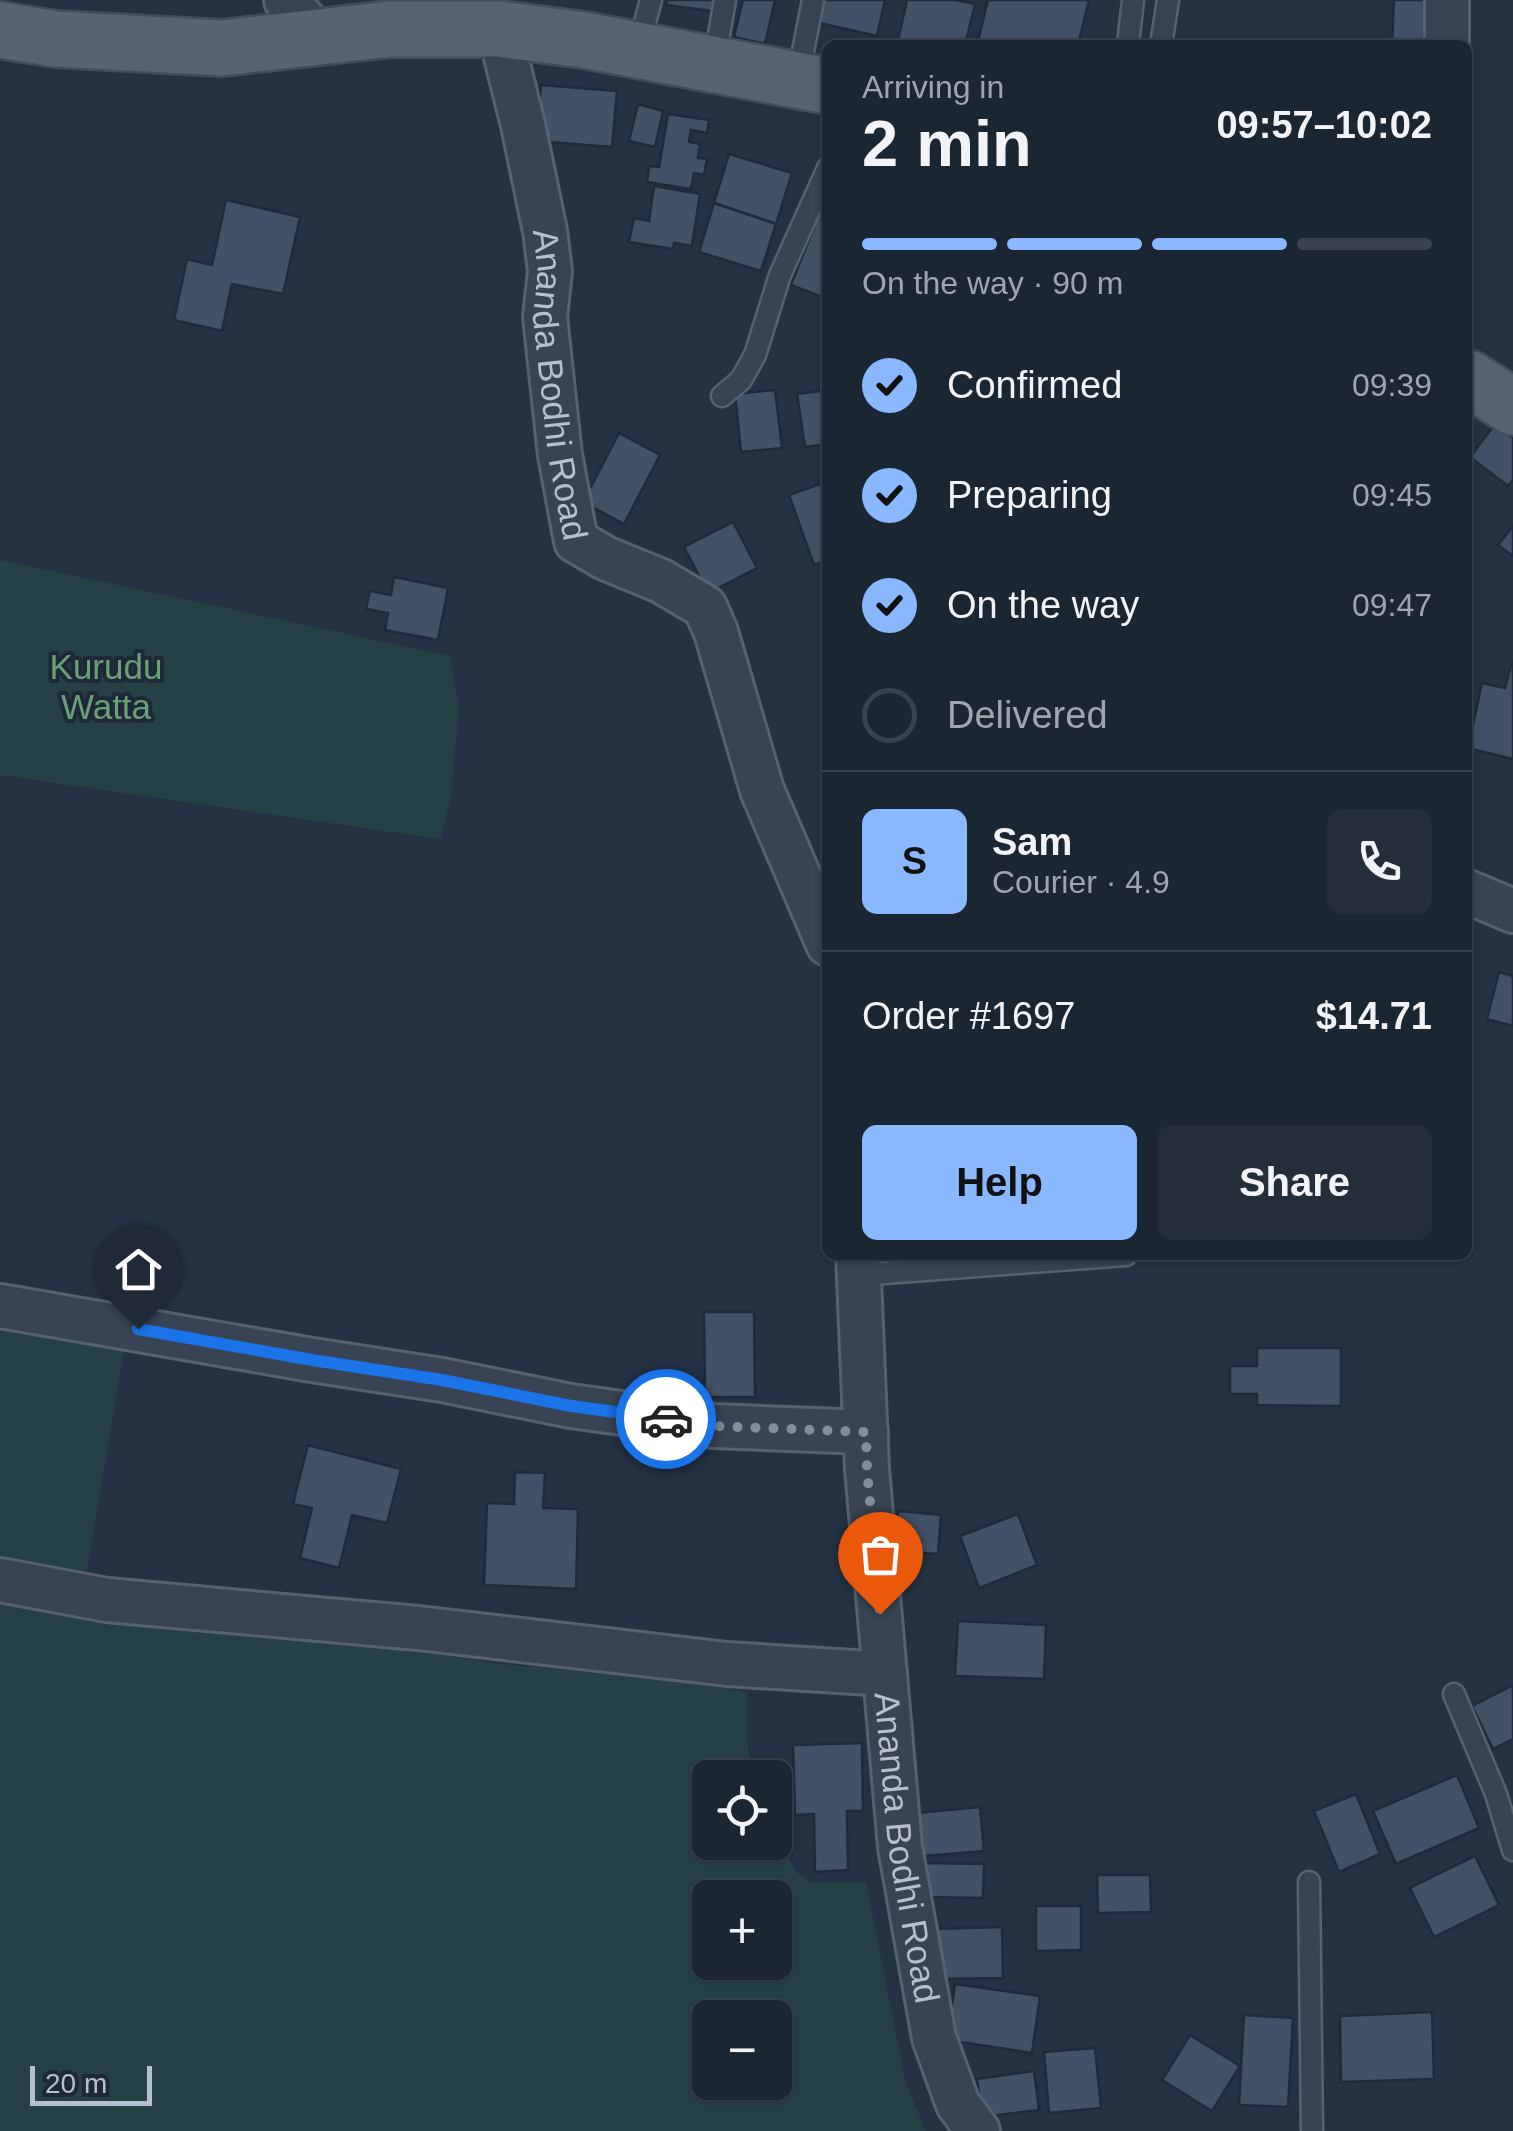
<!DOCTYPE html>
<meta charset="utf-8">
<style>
:root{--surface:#1b2633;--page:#242e3b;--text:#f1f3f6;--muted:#a0a5ac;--line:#39434e;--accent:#89b8ff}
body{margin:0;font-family:Arial,sans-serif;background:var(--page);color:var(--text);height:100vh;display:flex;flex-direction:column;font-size:38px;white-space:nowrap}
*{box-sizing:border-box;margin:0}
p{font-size:32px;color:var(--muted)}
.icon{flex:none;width:55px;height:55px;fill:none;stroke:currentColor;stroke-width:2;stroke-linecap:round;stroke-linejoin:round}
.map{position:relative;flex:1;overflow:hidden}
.drawer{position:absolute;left:822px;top:40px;width:650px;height:1220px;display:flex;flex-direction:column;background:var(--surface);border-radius:15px;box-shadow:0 2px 8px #0004,0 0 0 2px var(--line)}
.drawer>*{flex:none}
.controls{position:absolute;left:692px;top:1760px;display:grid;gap:20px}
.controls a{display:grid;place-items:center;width:100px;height:100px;border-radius:15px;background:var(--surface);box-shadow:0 2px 8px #0004,0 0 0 2px var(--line);font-size:50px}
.scale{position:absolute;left:30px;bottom:25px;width:122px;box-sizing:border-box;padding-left:10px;border:5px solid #b6bfcd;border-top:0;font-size:28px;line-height:35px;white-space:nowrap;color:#b6bfcd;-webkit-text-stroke:8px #1d2938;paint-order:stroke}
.pin{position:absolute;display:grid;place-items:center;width:85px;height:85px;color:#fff;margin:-102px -42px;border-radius:50% 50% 50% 0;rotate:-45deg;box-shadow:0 0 10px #0007}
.pin .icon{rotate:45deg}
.courier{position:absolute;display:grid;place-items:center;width:100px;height:100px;margin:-50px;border:8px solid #1a73e8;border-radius:50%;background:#fff;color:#222;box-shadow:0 2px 12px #0007}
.summary em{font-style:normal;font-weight:700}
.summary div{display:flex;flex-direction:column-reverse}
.summary{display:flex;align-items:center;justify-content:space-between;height:170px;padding:0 40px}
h1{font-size:65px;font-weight:700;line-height:75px}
.bar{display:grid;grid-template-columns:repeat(4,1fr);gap:15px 10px;align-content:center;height:120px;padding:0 40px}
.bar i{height:12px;border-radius:8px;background:var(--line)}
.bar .selected{background:var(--accent)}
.bar p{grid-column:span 4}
.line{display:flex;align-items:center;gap:25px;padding:0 40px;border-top:2px solid var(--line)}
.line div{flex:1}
.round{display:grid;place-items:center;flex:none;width:105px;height:105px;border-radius:15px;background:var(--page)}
ol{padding:0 40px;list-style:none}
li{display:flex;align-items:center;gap:30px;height:110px}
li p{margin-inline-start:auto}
li .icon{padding:10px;border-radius:50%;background:var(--accent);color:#111;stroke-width:4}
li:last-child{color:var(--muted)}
li i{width:55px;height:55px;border:5px solid var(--line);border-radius:50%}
.button{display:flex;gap:20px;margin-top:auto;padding:20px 40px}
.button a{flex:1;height:115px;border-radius:15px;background:var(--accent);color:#111;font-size:40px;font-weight:700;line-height:115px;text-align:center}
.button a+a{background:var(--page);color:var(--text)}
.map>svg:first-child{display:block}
</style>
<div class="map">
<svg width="1513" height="2131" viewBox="0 0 1513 2131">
<rect width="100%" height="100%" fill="#243244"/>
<g fill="#264145" fill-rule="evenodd">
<polygon points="0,560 450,656 459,707 451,798 440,839 0,775"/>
<polygon points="0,1318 126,1340 85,1582 0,1568"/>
<path d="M0 1603 31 1609 341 1637 499 1664 642 1675 747 1692 748 1751 755 1777 710 1778V1842H775V1833L796 1872 812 1883 866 1882 906 2084 926 2131H0ZM710 1898H775V1962H710ZM710 2018H775V2082H710Z"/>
</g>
<g fill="#425266" stroke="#1f2b3a" stroke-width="2.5">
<polygon points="667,0 722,0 720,12 666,5"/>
<polygon points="743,0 775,0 765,44 734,37"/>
<polygon points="820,0 885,0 877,36 815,22"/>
<polygon points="907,0 956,0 975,4 965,45 897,45"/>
<polygon points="988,0 1089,0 1078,45 977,45"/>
<polygon points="1394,0 1435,0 1433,45 1392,45"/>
<polygon points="541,85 617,91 612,147 536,141"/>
<polygon points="638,104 663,111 655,147 629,141"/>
<polygon points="668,114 709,120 707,133 691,130 689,142 700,144 698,158 707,159 704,175 694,173 691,189 647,182 649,166 659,167"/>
<polygon points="729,154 792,173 776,224 714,203"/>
<polygon points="654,186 700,194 692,246 674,243 673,249 629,242 634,218 649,221"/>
<polygon points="226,200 300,217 283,294 232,284 222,331 174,320 187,259 212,265"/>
<polygon points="714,203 776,224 761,271 699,252"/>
<polygon points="820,212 828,215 828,299 791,285"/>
<polygon points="775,390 782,448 741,452 735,394"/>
<polygon points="828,390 828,444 805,447 797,394"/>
<polygon points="1495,424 1513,438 1513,480 1508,486 1470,457"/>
<polygon points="619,433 660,455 624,524 583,502"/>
<polygon points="828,481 828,560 814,565 789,495"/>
<polygon points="733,522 757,568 708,593 684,547"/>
<polygon points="1513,526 1513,556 1498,545"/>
<polygon points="394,577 448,588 438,640 385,630 388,613 366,609 370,591 391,595"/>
<polygon points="1512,662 1513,662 1513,759 1468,748 1482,683 1505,688"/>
<polygon points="1499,972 1513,976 1513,1026 1487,1019"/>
<polygon points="704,1312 754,1312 755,1397 705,1397"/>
<polygon points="1257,1348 1341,1348 1341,1406 1257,1405 1257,1394 1230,1394 1230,1366 1257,1366"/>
<polygon points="308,1445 401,1469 387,1523 352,1515 339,1568 300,1558 312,1508 293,1504"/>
<polygon points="515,1472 545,1473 543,1508 578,1509 576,1589 484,1585 487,1503 514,1504"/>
<polygon points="898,1511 941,1515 938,1554 895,1551"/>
<polygon points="1018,1514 1037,1565 979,1588 960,1536"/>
<polygon points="958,1621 1046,1625 1044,1679 955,1676"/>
<polygon points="1513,1685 1513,1739 1493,1749 1472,1706"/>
<polygon points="862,1743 863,1811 847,1811 848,1870 815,1872 814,1814 795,1815 793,1745"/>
<polygon points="1457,1775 1479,1828 1396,1864 1373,1811"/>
<polygon points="1356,1794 1380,1854 1339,1872 1314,1811"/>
<polygon points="980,1807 984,1851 912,1857 908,1814"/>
<polygon points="1475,1856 1499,1905 1434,1937 1410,1888"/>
<polygon points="924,1863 984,1864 983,1898 924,1897"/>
<polygon points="1097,1875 1150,1875 1151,1912 1098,1913"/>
<polygon points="1036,1906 1081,1906 1081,1950 1036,1951"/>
<polygon points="1002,1927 1003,1978 933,1979 932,1929"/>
<polygon points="955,1984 1040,1996 1032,2053 947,2040"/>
<polygon points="1432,2012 1434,2079 1341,2082 1340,2016"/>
<polygon points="1244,2015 1293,2018 1288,2107 1239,2105"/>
<polygon points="1190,2035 1240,2066 1212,2111 1162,2080"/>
<polygon points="1095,2048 1101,2108 1049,2113 1044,2052"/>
<polygon points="1034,2071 1039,2110 982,2117 977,2079"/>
</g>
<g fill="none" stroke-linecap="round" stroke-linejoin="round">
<defs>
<g id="service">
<polyline points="1128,45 1133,0"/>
<polyline points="1161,45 1168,0"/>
<polyline points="638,48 651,0"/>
<polyline points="714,63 725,0"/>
<polyline points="798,77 813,0"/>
<polyline points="722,396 741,380 755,355 780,275 828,168"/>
<polyline points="859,1275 1126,1255"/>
<polyline points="1454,1694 1496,1794 1513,1850"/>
<polyline points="1309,1882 1312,2131"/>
</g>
<g id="minor">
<polyline points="286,0 319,37"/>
<polyline points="1447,0 1447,45"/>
<path id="s1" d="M499 29 523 125 545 231 550 271 545 317 560 455 576 541 605 558 661 581 705 607 716 632 762 790 828 944"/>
<polyline points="1468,892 1513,911"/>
<path id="s2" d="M858 1255 867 1469 900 1847 934 2038 958 2104 978 2131"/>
<polyline points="0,1306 312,1360 442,1380 571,1406 714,1426 866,1432"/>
<polyline points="0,1580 107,1600 418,1628 727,1664 885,1674"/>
</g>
<g id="primary">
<polyline points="0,30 56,39 222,48 390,29 499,29 584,40 828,86"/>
<polyline points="1468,378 1513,407"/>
</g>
</defs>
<use href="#service" stroke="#576270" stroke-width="25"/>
<use href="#minor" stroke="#576270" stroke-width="48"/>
<use href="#primary" stroke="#424d5c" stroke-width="60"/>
<use href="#service" stroke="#384453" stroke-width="20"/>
<use href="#minor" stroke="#384453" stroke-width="42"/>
<use href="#primary" stroke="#566373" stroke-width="55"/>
</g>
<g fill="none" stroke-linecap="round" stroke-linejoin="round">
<polyline stroke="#838e9d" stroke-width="10" stroke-dasharray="0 18" points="666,1419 714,1426 866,1432 867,1469 880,1614"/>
<polyline stroke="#1a73e8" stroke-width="12" points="138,1329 312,1360 442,1380 571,1406 666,1419"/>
</g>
<g text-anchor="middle" stroke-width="8" stroke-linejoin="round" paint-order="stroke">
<g font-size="35" fill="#b6bfcd" stroke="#1d2938">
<text dy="12" stroke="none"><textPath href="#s1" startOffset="362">Ananda Bodhi Road</textPath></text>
<text dy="12" stroke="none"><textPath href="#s2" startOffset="595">Ananda Bodhi Road</textPath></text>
</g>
<g font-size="35" fill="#6ba076" stroke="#1d2938">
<text x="106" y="679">Kurudu<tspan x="106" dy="40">Watta</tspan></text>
</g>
</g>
</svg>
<div class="controls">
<a><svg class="icon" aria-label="locate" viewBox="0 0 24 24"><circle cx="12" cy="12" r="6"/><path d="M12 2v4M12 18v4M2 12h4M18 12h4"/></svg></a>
<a>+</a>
<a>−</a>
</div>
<div class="scale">20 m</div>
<div class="pin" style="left:880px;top:1614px;background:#ea580c"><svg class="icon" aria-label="bag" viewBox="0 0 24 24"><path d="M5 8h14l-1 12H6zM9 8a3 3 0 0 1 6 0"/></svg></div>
<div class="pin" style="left:138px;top:1329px;background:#1f2937"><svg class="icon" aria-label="home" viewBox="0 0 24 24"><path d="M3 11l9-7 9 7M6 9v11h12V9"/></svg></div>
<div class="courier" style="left:666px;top:1419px"><svg class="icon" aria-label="car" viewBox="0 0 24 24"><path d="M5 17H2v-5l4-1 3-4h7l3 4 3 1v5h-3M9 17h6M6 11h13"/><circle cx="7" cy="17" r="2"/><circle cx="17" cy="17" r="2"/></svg></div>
<section class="drawer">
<div class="summary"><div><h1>2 min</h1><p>Arriving in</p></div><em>09:57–10:02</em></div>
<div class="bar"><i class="selected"></i><i class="selected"></i><i class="selected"></i><i></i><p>On the way · 90 m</p></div>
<ol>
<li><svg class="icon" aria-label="check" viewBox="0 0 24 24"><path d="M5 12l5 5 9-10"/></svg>Confirmed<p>09:39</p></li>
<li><svg class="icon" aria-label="check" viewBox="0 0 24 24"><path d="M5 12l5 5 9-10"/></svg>Preparing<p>09:45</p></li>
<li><svg class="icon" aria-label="check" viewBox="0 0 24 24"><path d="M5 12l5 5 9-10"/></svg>On the way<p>09:47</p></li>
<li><i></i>Delivered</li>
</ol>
<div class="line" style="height:180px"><b class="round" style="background:var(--accent);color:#111">S</b><div><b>Sam</b><p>Courier · 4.9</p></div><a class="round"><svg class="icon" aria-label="phone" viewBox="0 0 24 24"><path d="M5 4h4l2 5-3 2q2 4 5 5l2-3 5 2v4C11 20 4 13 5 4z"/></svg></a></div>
<div class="line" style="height:130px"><div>Order #1697</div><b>$14.71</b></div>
<div class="button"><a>Help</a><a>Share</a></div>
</section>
</div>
